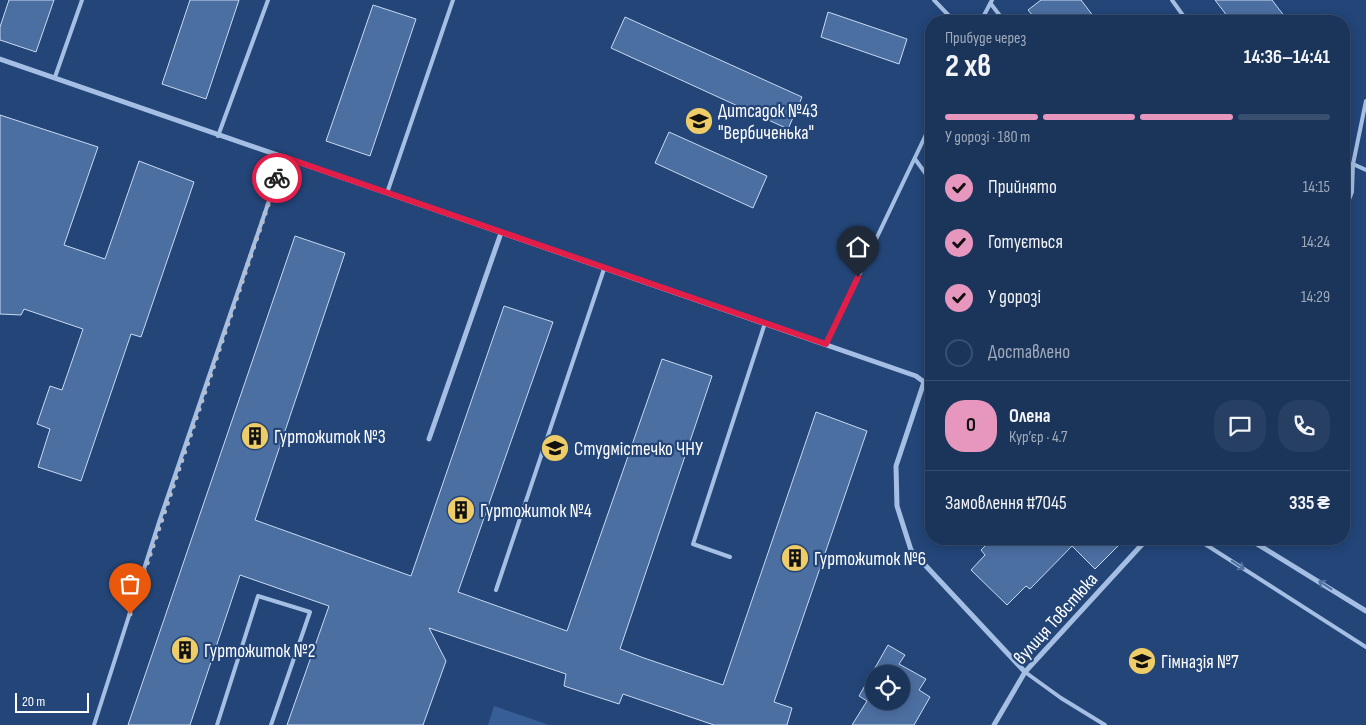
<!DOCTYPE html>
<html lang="uk">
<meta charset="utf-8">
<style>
:root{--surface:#1a345a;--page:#273f63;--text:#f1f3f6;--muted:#9faabb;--line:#384f70;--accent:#e797bd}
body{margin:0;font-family:"Sofia Sans Condensed",sans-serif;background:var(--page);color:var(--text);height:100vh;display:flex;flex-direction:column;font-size:19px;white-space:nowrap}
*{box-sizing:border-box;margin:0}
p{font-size:16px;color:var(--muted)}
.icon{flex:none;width:28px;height:28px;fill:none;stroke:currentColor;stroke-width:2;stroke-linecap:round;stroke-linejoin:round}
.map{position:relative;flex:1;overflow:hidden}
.side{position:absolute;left:925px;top:15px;width:425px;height:530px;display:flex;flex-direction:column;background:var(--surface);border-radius:20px;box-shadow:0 2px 12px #0003,0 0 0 1px var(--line)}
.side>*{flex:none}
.buttons{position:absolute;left:865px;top:665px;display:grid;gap:10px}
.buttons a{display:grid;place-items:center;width:45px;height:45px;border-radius:50%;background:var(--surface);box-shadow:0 2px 12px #0003,0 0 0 1px var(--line);font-size:25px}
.scale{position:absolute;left:15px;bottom:12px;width:74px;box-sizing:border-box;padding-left:5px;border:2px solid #fff;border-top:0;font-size:14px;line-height:18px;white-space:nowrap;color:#fff;-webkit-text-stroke:4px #234578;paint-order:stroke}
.pin{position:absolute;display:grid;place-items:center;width:42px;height:42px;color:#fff;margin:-51px -21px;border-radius:50% 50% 50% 0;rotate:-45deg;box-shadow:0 0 5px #0007}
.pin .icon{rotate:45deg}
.courier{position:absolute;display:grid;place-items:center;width:50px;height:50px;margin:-25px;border:4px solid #e11d48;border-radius:50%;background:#fff;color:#222;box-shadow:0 1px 6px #0007}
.summary em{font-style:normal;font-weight:700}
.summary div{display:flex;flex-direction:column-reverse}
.summary{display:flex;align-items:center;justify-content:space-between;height:85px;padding:0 20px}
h1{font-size:32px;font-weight:700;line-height:38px}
.bar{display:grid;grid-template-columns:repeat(4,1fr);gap:8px 5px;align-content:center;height:60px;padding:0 20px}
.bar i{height:6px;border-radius:4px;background:var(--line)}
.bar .current{background:var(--accent)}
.bar p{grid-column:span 4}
.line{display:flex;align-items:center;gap:12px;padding:0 20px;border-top:1px solid var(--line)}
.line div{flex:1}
.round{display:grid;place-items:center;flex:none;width:52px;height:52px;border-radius:20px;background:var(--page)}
ol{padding:0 20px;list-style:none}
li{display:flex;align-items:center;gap:15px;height:55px}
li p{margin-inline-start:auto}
li .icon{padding:5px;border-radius:50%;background:var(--accent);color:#111;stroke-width:4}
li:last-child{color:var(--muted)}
li i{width:28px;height:28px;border:2px solid var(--line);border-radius:50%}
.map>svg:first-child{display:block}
</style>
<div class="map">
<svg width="1366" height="725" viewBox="0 0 1366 725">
<rect width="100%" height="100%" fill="#234578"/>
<polygon fill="#375e96" points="494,706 549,725 488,725"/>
<g fill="#4c6fa2" stroke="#c8daf3" fill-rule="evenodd">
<polygon points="9,0 54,0 36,52 0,40 0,27"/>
<polygon points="190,0 239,0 206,99 162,84"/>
<polygon points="1041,0 1081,0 1097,21 1037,21 1028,10"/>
<polygon points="1215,0 1272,0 1288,21 1231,21"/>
<polygon points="373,5 416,19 370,156 326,141"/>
<polygon points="828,12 907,39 899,64 821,37"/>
<polygon points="625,17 802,97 788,129 611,48"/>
<polygon points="0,115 98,147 64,245 105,259 139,161 194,182 141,337 131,334 81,481 38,467 50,429 37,424 50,386 62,390 83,329 24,309 21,315 0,314"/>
<polygon points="669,132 767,176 753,208 655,163"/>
<polygon points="295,236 345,253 255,520 411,576 504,306 553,322 458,592 567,631 662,359 712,376 620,649 644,658 723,685 816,412 867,431 774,702 792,708 787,725 714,725 623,694 619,704 564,686 566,674 429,628 446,661 423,725 287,725 329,606 240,575 190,725 128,725"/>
<polygon points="992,539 1125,539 1095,569 1072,546 1030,589 1026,586 1007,605 971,570 985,555 981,550"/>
<path d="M888 645 905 655 899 664 926 679 919 690 930 697 914 725H852L867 701 859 696ZM874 674H901V701H874Z"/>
</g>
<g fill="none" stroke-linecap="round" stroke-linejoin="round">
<g stroke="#a5bfe4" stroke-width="4">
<polyline points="934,0 954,21"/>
<polyline points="1172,0 1187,21"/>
<polyline points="991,4 1004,21"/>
<polyline points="981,21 992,0"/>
<polyline points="55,77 82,0"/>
<polyline points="218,136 268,0"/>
<polyline points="915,159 931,181"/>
<polyline points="1344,166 1353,164 1366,101"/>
<polyline points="387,193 453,0"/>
<polyline points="1344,212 1352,192 1353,164 1366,170"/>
<polyline points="826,344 931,124"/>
<polyline points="1197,539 1366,647"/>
<polyline points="730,557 693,544 765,323"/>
<polyline points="496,590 604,269"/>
<polyline points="1025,672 1061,698 1105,725"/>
<polyline points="94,725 159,522 284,157"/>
<polyline points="217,725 258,596 310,612 271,725"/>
</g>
<g stroke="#a5bfe4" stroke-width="5">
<polyline points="0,59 916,376 924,382 896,466 897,506 911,550 1025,672"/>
<polyline points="429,439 501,233"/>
<polyline points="1249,539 1366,611"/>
<polyline points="994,725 1025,672 1147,539"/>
</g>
</g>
<defs><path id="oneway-shaft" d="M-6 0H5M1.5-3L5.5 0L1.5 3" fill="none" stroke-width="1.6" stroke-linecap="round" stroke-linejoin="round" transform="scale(1.25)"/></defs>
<g stroke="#50709e">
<use href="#oneway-shaft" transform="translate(1238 565) rotate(33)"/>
<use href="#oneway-shaft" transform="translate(1325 585) rotate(-147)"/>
</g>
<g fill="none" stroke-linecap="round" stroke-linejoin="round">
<polyline stroke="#b2bed0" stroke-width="5" stroke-dasharray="0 9" points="130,614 277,178"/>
<polyline stroke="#e11d48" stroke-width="6" points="277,178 284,157 826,344 858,277"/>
</g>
<defs>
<symbol id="school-disc" viewBox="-11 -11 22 22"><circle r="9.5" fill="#eecd69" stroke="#234578"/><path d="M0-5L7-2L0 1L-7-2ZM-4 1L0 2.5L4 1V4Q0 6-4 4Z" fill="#111"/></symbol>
<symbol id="building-disc" viewBox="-11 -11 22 22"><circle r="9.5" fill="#eecd69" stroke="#234578"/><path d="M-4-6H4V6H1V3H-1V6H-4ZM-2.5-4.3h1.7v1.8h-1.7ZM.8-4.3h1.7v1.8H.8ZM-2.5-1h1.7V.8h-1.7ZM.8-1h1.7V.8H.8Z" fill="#111"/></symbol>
<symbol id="university-disc" viewBox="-11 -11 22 22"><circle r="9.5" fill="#eecd69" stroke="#234578"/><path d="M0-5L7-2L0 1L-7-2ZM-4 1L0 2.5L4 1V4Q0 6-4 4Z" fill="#111"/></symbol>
</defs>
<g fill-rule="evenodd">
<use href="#school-disc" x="683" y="105" width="32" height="32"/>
<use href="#building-disc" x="239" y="420" width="32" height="32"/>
<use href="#university-disc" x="539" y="432" width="32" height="32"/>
<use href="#building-disc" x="445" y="494" width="32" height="32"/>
<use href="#building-disc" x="779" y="542" width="32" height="32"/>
<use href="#building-disc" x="169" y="634" width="32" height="32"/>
<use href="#school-disc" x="1126" y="645" width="32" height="32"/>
</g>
<g text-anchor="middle" stroke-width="4.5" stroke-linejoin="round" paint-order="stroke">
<g font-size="19" fill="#fff" stroke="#234578" text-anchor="start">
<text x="718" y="117">Дитсадок №43<tspan x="718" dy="22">"Вербиченька"</tspan></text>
<text x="274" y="443">Гуртожиток №3</text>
<text x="574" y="455">Студмістечко ЧНУ</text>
<text x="480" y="517">Гуртожиток №4</text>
<text x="814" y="565">Гуртожиток №6</text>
<text x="204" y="657">Гуртожиток №2</text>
<text x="1161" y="668">Гімназія №7</text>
</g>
<g font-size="19" fill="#fff" stroke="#234578">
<text transform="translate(1055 618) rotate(-48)" y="7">вулиця Товстюка</text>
</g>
</g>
</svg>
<div class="buttons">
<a><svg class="icon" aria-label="locate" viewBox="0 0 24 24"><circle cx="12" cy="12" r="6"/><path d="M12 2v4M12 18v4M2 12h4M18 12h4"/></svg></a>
</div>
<div class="scale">20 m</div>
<div class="pin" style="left:130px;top:614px;background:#ea580c"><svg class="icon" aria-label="bag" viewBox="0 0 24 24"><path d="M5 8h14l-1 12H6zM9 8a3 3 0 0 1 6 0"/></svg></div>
<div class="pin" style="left:858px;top:277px;background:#1f2937"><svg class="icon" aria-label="home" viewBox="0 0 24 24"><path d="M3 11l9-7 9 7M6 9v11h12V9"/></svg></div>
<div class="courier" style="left:277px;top:178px"><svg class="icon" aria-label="bike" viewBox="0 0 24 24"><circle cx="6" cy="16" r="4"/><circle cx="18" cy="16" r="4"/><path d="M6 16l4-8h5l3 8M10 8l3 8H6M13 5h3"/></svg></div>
<section class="side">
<div class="summary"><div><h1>2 хв</h1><p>Прибуде через</p></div><em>14:36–14:41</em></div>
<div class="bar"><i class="current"></i><i class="current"></i><i class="current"></i><i></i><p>У дорозі · 180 m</p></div>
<ol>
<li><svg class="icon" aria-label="check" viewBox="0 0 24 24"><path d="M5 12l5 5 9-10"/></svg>Прийнято<p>14:15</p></li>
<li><svg class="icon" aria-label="check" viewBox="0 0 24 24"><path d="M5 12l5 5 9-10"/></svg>Готується<p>14:24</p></li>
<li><svg class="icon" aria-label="check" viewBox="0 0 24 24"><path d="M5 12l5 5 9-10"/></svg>У дорозі<p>14:29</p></li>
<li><i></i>Доставлено</li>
</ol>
<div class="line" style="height:90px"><b class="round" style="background:var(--accent);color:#111">О</b><div><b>Олена</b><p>Кур’єр · 4.7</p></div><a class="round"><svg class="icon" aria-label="chat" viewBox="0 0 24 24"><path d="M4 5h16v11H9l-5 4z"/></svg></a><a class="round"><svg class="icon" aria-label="phone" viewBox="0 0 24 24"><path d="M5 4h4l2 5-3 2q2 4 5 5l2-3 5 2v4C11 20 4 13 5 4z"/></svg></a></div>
<div class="line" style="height:65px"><div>Замовлення #7045</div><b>335 ₴</b></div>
</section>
</div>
